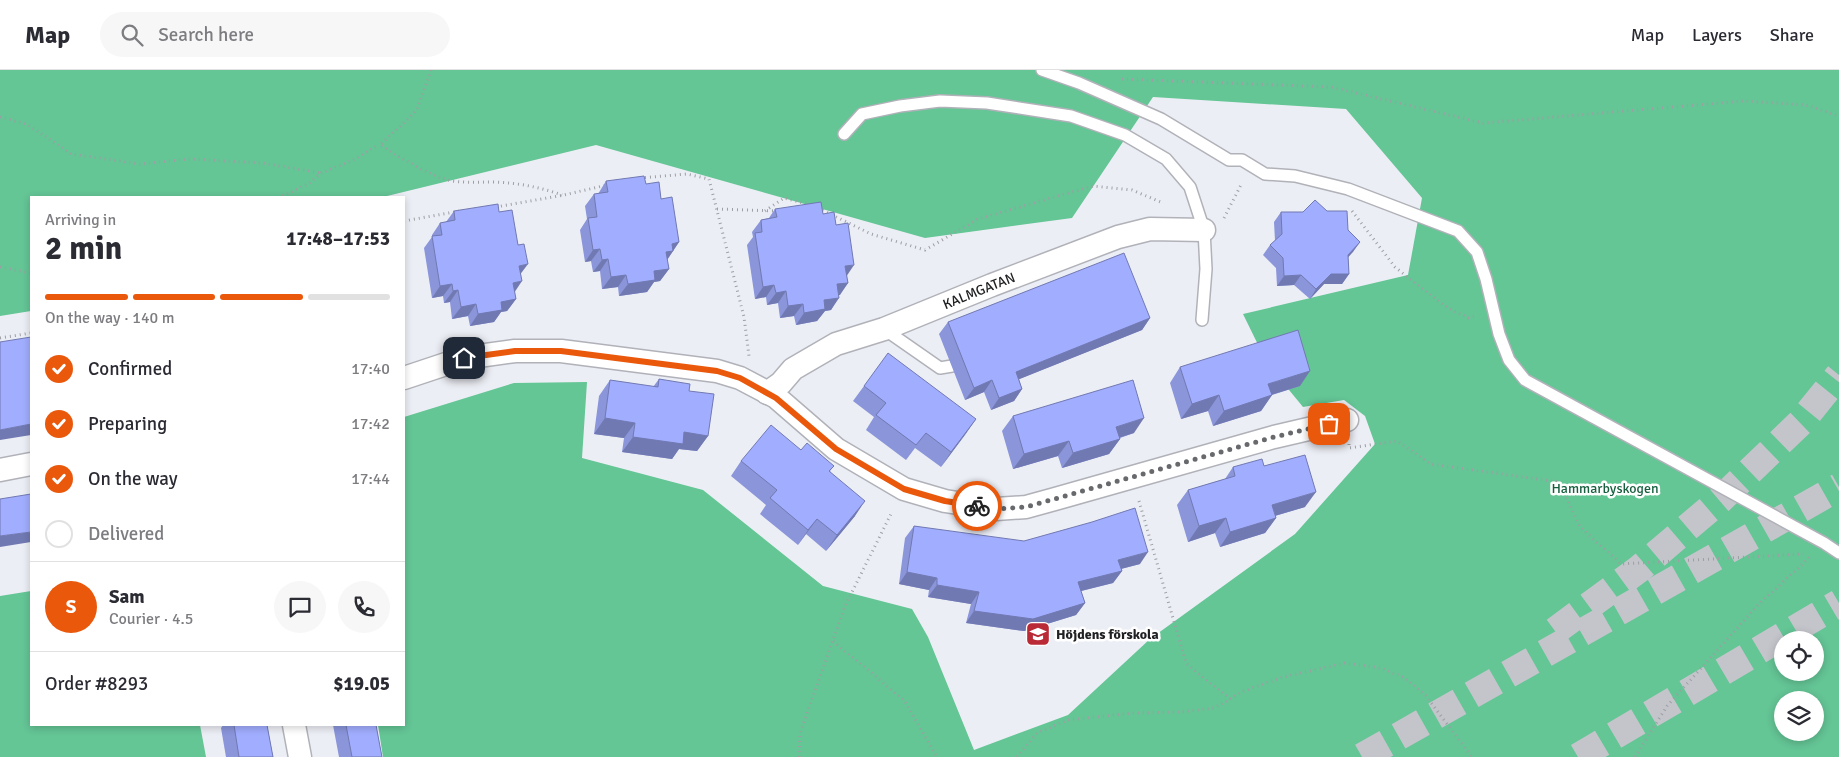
<!DOCTYPE html>
<meta charset="utf-8">
<style>
:root{--surface:#fff;--page:#f7f7f7;--text:#2b2b33;--muted:#7c7c81;--line:#e1e1e2;--accent:#ea580c}
body{margin:0;font-family:Signika,sans-serif;background:var(--page);color:var(--text);height:100vh;display:flex;flex-direction:column;font-size:19px;white-space:nowrap}
*{box-sizing:border-box;margin:0}
p{font-size:16px;color:var(--muted)}
.icon{flex:none;width:28px;height:28px;fill:none;stroke:currentColor;stroke-width:2;stroke-linecap:round;stroke-linejoin:round}
.map{position:relative;flex:1;overflow:hidden}
.sheet{position:absolute;left:30px;top:126px;width:375px;height:530px;display:flex;flex-direction:column;background:var(--surface);border-radius:0px;box-shadow:0 2px 8px #0003}
.sheet>*{flex:none}
.fabs{position:absolute;left:1774px;top:561px;display:grid;gap:10px}
.fabs a{display:grid;place-items:center;width:50px;height:50px;border-radius:50%;background:var(--surface);box-shadow:0 2px 8px #0003;font-size:25px}
.pin{position:absolute;display:grid;place-items:center;width:42px;height:42px;color:#fff;margin:-21px;border-radius:10px;box-shadow:0 2px 8px #0006}
.courier{position:absolute;display:grid;place-items:center;width:50px;height:50px;margin:-25px;border:4px solid #ea580c;border-radius:50%;background:#fff;color:#222;box-shadow:0 1px 6px #0007}
.headline em{font-style:normal;font-weight:700}
.headline div{display:flex;flex-direction:column-reverse}
.headline{display:flex;align-items:center;justify-content:space-between;height:85px;padding:0 15px}
h1{font-size:32px;font-weight:700;line-height:38px}
.bar{display:grid;grid-template-columns:repeat(4,1fr);gap:8px 5px;align-content:center;height:60px;padding:0 15px}
.bar i{height:6px;border-radius:4px;background:var(--line)}
.bar .current{background:var(--accent)}
.bar p{grid-column:span 4}
.line{display:flex;align-items:center;gap:12px;padding:0 15px;border-top:1px solid var(--line)}
.line div{flex:1}
.round{display:grid;place-items:center;flex:none;width:52px;height:52px;border-radius:26px;background:var(--page)}
ol{padding:0 15px;list-style:none}
li{display:flex;align-items:center;gap:15px;height:55px}
li p{margin-inline-start:auto}
li .icon{padding:5px;border-radius:50%;background:var(--accent);color:#fff;stroke-width:4}
li:last-child{color:var(--muted)}
li i{width:28px;height:28px;border:2px solid var(--line);border-radius:50%}
header{display:flex;align-items:center;gap:30px;box-sizing:border-box;height:70px;padding:0 25px;background:var(--surface);border-bottom:1px solid var(--line)}
header strong{font-size:24px}
nav{display:flex;gap:28px;margin-inline-start:auto;font-size:18px}
.search{width:350px;height:45px;background:var(--page);display:flex;align-items:center;gap:12px;box-sizing:border-box;padding:0 18px;border-radius:28px;color:var(--muted);font-size:19px}
.map>svg:first-child{display:block}
</style>
<header>
<strong>Map</strong>
<div class="search"><svg class="icon" aria-label="search" viewBox="0 0 24 24"><circle cx="10" cy="10" r="6"/><path d="M15 15l6 6"/></svg>Search here</div>
<nav><a>Map</a><a>Layers</a><a>Share</a></nav>
</header>
<div class="map">
<svg width="1839" height="687" viewBox="0 0 1839 687">
<rect width="100%" height="100%" fill="#eceef5"/>
<g fill="#64c595" fill-rule="evenodd">
<path d="M0 0H1839V687H383L378 655H404V347L514 313 587 312 582 388 703 420 823 516 912 539 928 567 974 680 1068 645 1150 569 1295 464 1375 374 1365 346 1344 330 1303 337 1267 293 1243 244 1408 205 1422 128 1346 39 1153 27 1072 148 925 168 596 75 383 127 31 128V241L0 246ZM1782 570H1815V602H1782ZM1782 630H1815V662H1782Z"/>
<polygon points="31,521 31,655 200,655 206,687 0,687 0,526"/>
</g>
<g fill="none" stroke-linecap="round" stroke-linejoin="round">
<g stroke="#c3c5cb" stroke-width="28" stroke-dasharray="28 14" stroke-linecap="butt">
<polyline points="1555,561 1639,499 1721,429 1801,352 1839,305"/>
<polyline points="1362,687 1839,417"/>
<polyline points="1578,687 1839,533"/>
</g>
<defs>
<g id="service">
<polyline points="1042,0 1079,13 1161,49 1229,90 1242,90 1265,104 1295,106 1348,119 1458,161 1477,182 1486,209 1499,264 1509,290 1525,310 1824,473 1839,483"/>
<polyline points="844,64 862,44 900,36 940,31 987,33 1071,46 1125,65 1166,89 1190,117 1204,160 1206,199 1202,250"/>
<polyline points="884,259 940,298 952,296"/>
</g>
<g id="minor">
<polyline points="404,308 464,288 515,281 561,281 717,301 740,308 776,327 836,379 904,419 945,431 996,439 1026,437 1055,429 1274,367 1347,350"/>
<path id="s1" d="M767 323 781 313 793 299 836 274 884 259 992 215 1118 167 1150 159 1204 160"/>
<polyline points="0,400 31,394"/>
<polyline points="294,655 300,687"/>
</g>
</defs>
<use href="#service" stroke="#b1b2b9" stroke-width="14"/>
<use href="#minor" stroke="#b1b2b9" stroke-width="25"/>
<g stroke="#9d9fa4" stroke-width="3" stroke-dasharray="1 4" stroke-linecap="butt">
<path d="M431 0 417 39 410 47 380 75C398 86 431 107 452 111 467 113 480 112 494 112 518 113 540 117 562 125"/>
<polyline points="1122,9 1331,17 1483,53 1744,31 1806,35 1839,46"/>
<polyline points="0,47 27,54 71,84 140,94 190,89 262,93 321,103"/>
<polyline points="640,108 687,104 709,109 744,247 749,286"/>
<polyline points="278,128 308,114 321,103 351,91 379,75"/>
<polyline points="496,137 564,125 607,115"/>
<polyline points="818,138 871,164 925,180 978,149 1093,116 1132,120 1163,133"/>
<polyline points="717,139 776,141"/>
<polyline points="765,141 784,128 810,135"/>
<polyline points="1352,141 1395,197 1443,235 1468,248 1477,246"/>
<polyline points="1224,148 1242,113"/>
<polyline points="404,151 460,141"/>
<polyline points="0,197 31,203"/>
<polyline points="0,268 31,263"/>
<polyline points="1349,374 1349,378 1397,371 1430,394 1559,412 1580,457 1621,494 1803,484"/>
<polyline points="1139,431 1186,593 1230,629"/>
<polyline points="833,571 904,630 937,687"/>
<polyline points="799,687 800,663 845,536 892,442"/>
<polyline points="1017,687 1037,663 1068,650 1134,643 1180,642 1214,638 1244,621 1283,607 1345,593 1381,598 1405,608 1426,626 1472,687"/>
<polyline points="1635,687 1667,636 1758,535 1811,486"/>
</g>
<use href="#service" stroke="#fff" stroke-width="11"/>
<use href="#minor" stroke="#fff" stroke-width="22"/>
</g>
<g fill="#8a95da">
<polygon points="606,111 646,114 661,129 679,172 667,190 669,199 660,211 654,212 647,222 619,226 618,217 602,219 600,201 593,202 591,191 585,192 580,160 587,149 585,136 594,124 598,124"/>
<polygon points="775,139 823,144 836,155 848,213 839,225 831,240 825,241 817,251 796,255 794,246 780,248 778,233 767,235 766,227 755,229 747,175 753,167 752,162 761,150 769,148"/>
<polygon points="454,141 499,142 521,204 514,222 516,229 507,241 501,242 494,252 470,256 468,246 452,249 450,232 444,233 443,226 432,228 424,178 432,167 432,165 440,153 446,152"/>
<polygon points="1281,142 1348,160 1360,172 1348,187 1349,204 1342,214 1324,214 1310,229 1294,215 1277,216 1276,198 1263,185 1270,175 1275,171 1274,152"/>
<polygon points="1150,248 1142,260 1019,309 1022,319 1014,331 991,340 984,322 965,330 939,264 948,252"/>
<polygon points="1180,297 1300,316 1272,325 1261,341 1213,356 1208,341 1181,349 1170,313"/>
<polygon points="659,309 689,321 708,366 697,381 679,379 672,389 622,382 624,368 594,364 599,326 610,310 653,317"/>
<polygon points="864,316 976,349 941,397 915,378 906,390 866,360 874,347 853,331"/>
<polygon points="1013,346 1134,363 1120,368 1120,369 1109,384 1062,398 1058,386 1013,399 1002,361"/>
<polygon points="801,380 834,396 830,401 855,446 826,481 806,464 798,475 760,444 766,435 731,406 741,391"/>
<polygon points="1264,396 1305,437 1275,446 1276,448 1265,463 1220,477 1215,463 1188,472 1177,435 1188,420 1225,409 1233,397"/>
<polygon points="914,456 1140,494 1121,499 1122,501 1113,513 1081,521 1085,533 1076,545 1024,561 966,553 971,534 928,527 929,520 899,514 905,468"/>
<polygon points="223,655 267,655 273,687 226,687 221,658"/>
<polygon points="333,655 376,655 382,687 339,687"/>
</g>
<g fill="#7179b2">
<polygon points="679,172 665,193 658,194 672,174"/>
<polygon points="1360,172 1353,182 1341,195 1348,185"/>
<polygon points="600,179 591,191 585,192 593,180"/>
<polygon points="608,189 600,201 593,202 602,190"/>
<polygon points="528,194 519,206 519,196"/>
<polygon points="854,195 846,207 845,196"/>
<polygon points="669,199 660,211 654,212 647,222 619,226 628,214 654,201"/>
<polygon points="1331,204 1349,204 1342,214 1324,214 1310,229 1316,219"/>
<polygon points="626,205 618,217 602,219 611,207"/>
<polygon points="1301,205 1294,215 1277,216 1284,206"/>
<polygon points="522,211 514,223 513,213"/>
<polygon points="848,213 840,225 829,226 837,214"/>
<polygon points="452,214 443,226 432,228 440,216"/>
<polygon points="774,215 766,227 755,229 763,217"/>
<polygon points="458,220 450,232 444,233 453,221"/>
<polygon points="786,221 778,233 767,235 776,223"/>
<polygon points="839,228 831,240 825,241 817,251 796,255 804,243 824,230"/>
<polygon points="516,229 507,241 501,242 494,252 470,256 478,244 501,232"/>
<polygon points="476,234 468,246 452,249 461,237"/>
<polygon points="803,234 794,246 780,248 788,236"/>
<polygon points="1150,248 1142,260 1007,314 1016,302"/>
<polygon points="1310,301 1300,316 1258,329 1268,314"/>
<polygon points="992,310 984,322 965,330 974,318"/>
<polygon points="1022,319 1014,331 991,340 999,328"/>
<polygon points="1219,325 1208,341 1181,349 1192,334"/>
<polygon points="1272,325 1261,341 1213,356 1224,341"/>
<polygon points="605,348 635,353 624,368 594,364"/>
<polygon points="1144,348 1134,363 1105,372 1116,357"/>
<polygon points="976,349 965,365 941,397 951,382"/>
<polygon points="31,354 31,365 0,370 0,360"/>
<polygon points="684,362 708,366 697,381 679,379 672,389 622,382 633,367"/>
<polygon points="1120,369 1109,384 1062,398 1073,383"/>
<polygon points="1069,371 1058,386 1013,399 1024,384"/>
<polygon points="1316,422 1305,437 1261,450 1272,435"/>
<polygon points="865,431 855,446 826,481 837,465"/>
<polygon points="1226,448 1215,463 1188,472 1199,456"/>
<polygon points="1276,448 1265,463 1220,477 1230,462"/>
<polygon points="817,449 806,464 798,475 808,460"/>
<polygon points="31,462 31,472 0,477 0,466"/>
<polygon points="1148,482 1140,494 1109,502 1118,490"/>
<polygon points="1122,501 1113,513 1069,524 1078,512"/>
<polygon points="907,502 937,508 929,520 899,514"/>
<polygon points="937,515 979,522 971,534 928,527"/>
<polygon points="1085,533 1076,545 1024,561 966,553 974,541"/>
</g>
<g fill="#a1adfe" stroke="#7179b2">
<polygon points="644,106 646,114 659,112 661,129 672,127 679,172 672,174 673,181 666,182 669,199 654,201 655,210 628,214 626,205 611,207 608,189 602,190 600,179 593,180 588,148 597,147 594,124 608,122 606,111"/>
<polygon points="1315,130 1327,141 1347,141 1348,160 1360,172 1348,185 1349,204 1331,204 1316,219 1301,205 1284,206 1283,188 1270,175 1282,164 1281,142 1303,142"/>
<polygon points="821,132 823,144 834,142 836,155 848,153 854,195 845,196 848,213 837,214 839,228 824,230 825,239 804,243 803,234 788,236 786,221 776,223 774,215 763,217 755,163 762,162 761,150 777,147 775,139"/>
<polygon points="498,134 499,142 512,140 518,175 524,174 528,194 519,196 522,211 513,213 516,229 501,232 502,240 478,244 476,234 461,237 458,220 453,221 452,214 440,216 432,166 442,165 440,153 455,150 454,141"/>
<polygon points="1124,183 1150,248 1016,302 1022,319 999,328 992,310 974,318 948,252"/>
<polygon points="1298,260 1310,301 1268,314 1272,325 1224,341 1219,325 1192,334 1180,297"/>
<polygon points="31,267 31,354 0,360 0,272"/>
<polygon points="888,283 976,349 951,382 926,363 916,375 876,345 886,333 864,316"/>
<polygon points="659,309 690,314 689,321 714,324 708,366 684,362 683,374 633,367 635,353 605,348 610,310 658,317"/>
<polygon points="1133,310 1144,348 1116,357 1120,369 1073,383 1069,371 1024,384 1013,346"/>
<polygon points="771,355 801,380 807,373 834,396 829,401 865,431 837,465 817,449 808,460 770,428 777,420 741,391"/>
<polygon points="1305,385 1316,422 1272,435 1276,448 1230,462 1226,448 1199,456 1188,420 1235,406 1233,397 1262,389 1264,396"/>
<polygon points="31,424 31,462 0,466 0,429"/>
<polygon points="1135,438 1148,482 1118,490 1122,501 1078,512 1085,533 1033,549 974,541 979,522 937,515 937,508 907,502 914,456 1024,471 1092,452"/>
<polygon points="234,655 267,655 273,687 239,687"/>
<polygon points="346,655 376,655 382,687 352,687"/>
</g>
<g fill="none" stroke-linecap="round" stroke-linejoin="round">
<polyline stroke="#67696c" stroke-width="5" stroke-dasharray="0 9" points="977,436 996,439 1026,437 1274,367 1329,354"/>
<polyline stroke="#ea580c" stroke-width="6" points="464,288 515,281 561,281 717,301 740,308 776,328 836,379 904,419 945,431 977,436"/>
</g>
<defs>
<symbol id="school-square" viewBox="-11 -11 22 22"><rect x="-9" y="-9" width="18" height="18" rx="4" fill="#b92936" stroke="#fff"/><path d="M0-5L7-2L0 1L-7-2ZM-4 1L0 2.5L4 1V4Q0 6-4 4Z" fill="#fff"/></symbol>
</defs>
<g fill-rule="evenodd">
<use href="#school-square" x="1024" y="550" width="28" height="28"/>
</g>
<g text-anchor="middle" stroke-width="5" stroke-linejoin="round" paint-order="stroke">
<g font-size="14" fill="#202123" stroke="#fff">
<text dy="5" stroke="none"><textPath href="#s1" startOffset="238">KALMGATAN</textPath></text>
</g>
<g font-size="14" fill="#165f3f" stroke="#fff">
<text x="1605" y="423">Hammarbyskogen</text>
</g>
<g font-size="14" font-weight="bold" fill="#202123" stroke="#fff" text-anchor="start">
<text x="1056" y="569">Höjdens förskola</text>
</g>
</g>
</svg>
<div class="fabs">
<a><svg class="icon" aria-label="locate" viewBox="0 0 24 24"><circle cx="12" cy="12" r="6"/><path d="M12 2v4M12 18v4M2 12h4M18 12h4"/></svg></a>
<a><svg class="icon" aria-label="layers" viewBox="0 0 24 24"><path d="M12 4l9 5-9 5-9-5zM3 14l9 5 9-5"/></svg></a>
</div>
<div class="pin" style="left:1329px;top:354px;background:#ea580c"><svg class="icon" aria-label="bag" viewBox="0 0 24 24"><path d="M5 8h14l-1 12H6zM9 8a3 3 0 0 1 6 0"/></svg></div>
<div class="pin" style="left:464px;top:288px;background:#1f2937"><svg class="icon" aria-label="home" viewBox="0 0 24 24"><path d="M3 11l9-7 9 7M6 9v11h12V9"/></svg></div>
<div class="courier" style="left:977px;top:436px"><svg class="icon" aria-label="bike" viewBox="0 0 24 24"><circle cx="6" cy="16" r="4"/><circle cx="18" cy="16" r="4"/><path d="M6 16l4-8h5l3 8M10 8l3 8H6M13 5h3"/></svg></div>
<section class="sheet">
<div class="headline"><div><h1>2 min</h1><p>Arriving in</p></div><em>17:48–17:53</em></div>
<div class="bar"><i class="current"></i><i class="current"></i><i class="current"></i><i></i><p>On the way · 140 m</p></div>
<ol>
<li><svg class="icon" aria-label="check" viewBox="0 0 24 24"><path d="M5 12l5 5 9-10"/></svg>Confirmed<p>17:40</p></li>
<li><svg class="icon" aria-label="check" viewBox="0 0 24 24"><path d="M5 12l5 5 9-10"/></svg>Preparing<p>17:42</p></li>
<li><svg class="icon" aria-label="check" viewBox="0 0 24 24"><path d="M5 12l5 5 9-10"/></svg>On the way<p>17:44</p></li>
<li><i></i>Delivered</li>
</ol>
<div class="line" style="height:90px"><b class="round" style="background:var(--accent);color:#fff">S</b><div><b>Sam</b><p>Courier · 4.5</p></div><a class="round"><svg class="icon" aria-label="chat" viewBox="0 0 24 24"><path d="M4 5h16v11H9l-5 4z"/></svg></a><a class="round"><svg class="icon" aria-label="phone" viewBox="0 0 24 24"><path d="M5 4h4l2 5-3 2q2 4 5 5l2-3 5 2v4C11 20 4 13 5 4z"/></svg></a></div>
<div class="line" style="height:65px"><div>Order #8293</div><b>$19.05</b></div>
</section>
</div>
